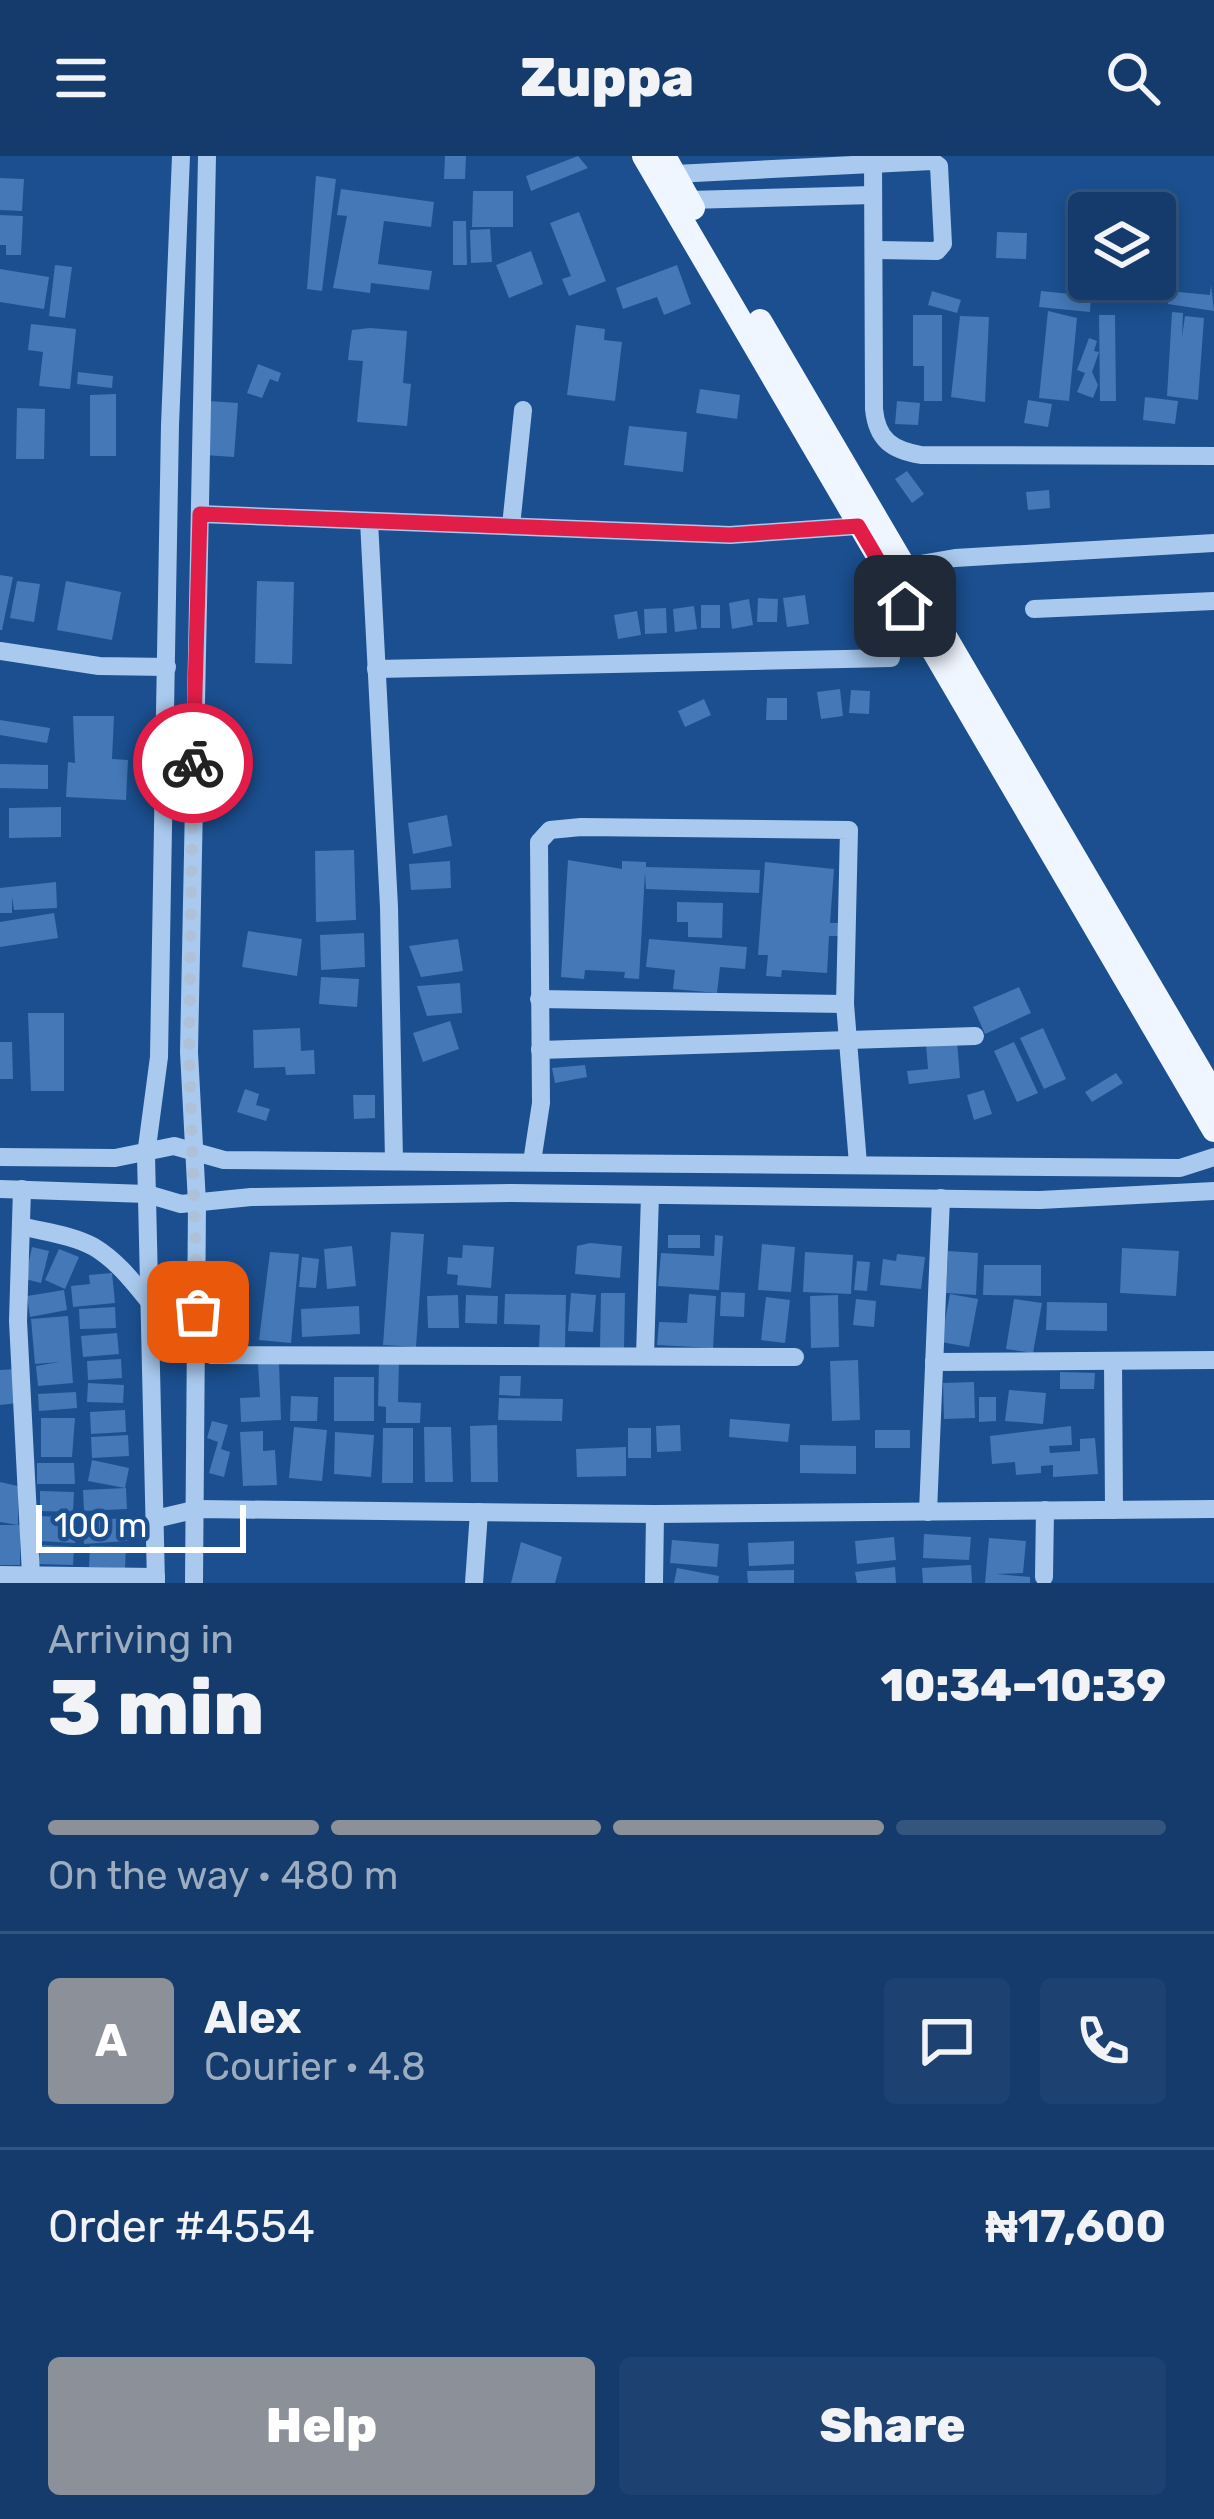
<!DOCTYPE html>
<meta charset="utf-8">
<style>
:root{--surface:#143b6b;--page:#1d4271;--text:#f1f3f6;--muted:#9dadc1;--line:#33557e;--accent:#8c9099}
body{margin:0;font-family:Rubik,sans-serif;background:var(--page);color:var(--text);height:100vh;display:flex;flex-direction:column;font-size:45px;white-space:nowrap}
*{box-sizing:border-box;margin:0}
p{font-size:39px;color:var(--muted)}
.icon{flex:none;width:66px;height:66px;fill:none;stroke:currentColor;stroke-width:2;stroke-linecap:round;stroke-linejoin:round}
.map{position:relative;height:1427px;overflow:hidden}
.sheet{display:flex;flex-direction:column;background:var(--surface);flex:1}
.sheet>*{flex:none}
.fabs{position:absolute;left:1068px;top:36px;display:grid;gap:24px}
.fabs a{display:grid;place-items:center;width:108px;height:108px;border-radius:12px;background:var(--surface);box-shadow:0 6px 18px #0003,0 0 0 3px var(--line);font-size:60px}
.scale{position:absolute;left:36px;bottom:30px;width:210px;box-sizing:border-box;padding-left:12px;border:6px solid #fff;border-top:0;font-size:33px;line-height:42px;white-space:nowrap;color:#fff;-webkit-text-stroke:9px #1b4f8f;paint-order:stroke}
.pin{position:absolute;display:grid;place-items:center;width:102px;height:102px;color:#fff;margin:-51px;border-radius:24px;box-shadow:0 6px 18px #0006}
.courier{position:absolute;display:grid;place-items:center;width:120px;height:120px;margin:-60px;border:9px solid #e11d48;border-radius:50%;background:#fff;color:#222;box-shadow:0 3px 15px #0007}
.summary em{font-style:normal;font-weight:800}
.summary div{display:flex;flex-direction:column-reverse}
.summary{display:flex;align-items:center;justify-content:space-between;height:204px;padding:0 48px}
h1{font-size:78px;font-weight:800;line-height:90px}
.bar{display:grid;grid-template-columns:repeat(4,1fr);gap:18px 12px;align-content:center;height:144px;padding:0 48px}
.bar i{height:15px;border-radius:9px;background:var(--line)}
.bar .current{background:var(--accent)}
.bar p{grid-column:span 4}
.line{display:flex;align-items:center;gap:30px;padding:0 48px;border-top:3px solid var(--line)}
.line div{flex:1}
.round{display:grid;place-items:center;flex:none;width:126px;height:126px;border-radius:12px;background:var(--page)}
.action{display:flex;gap:24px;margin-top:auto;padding:24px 48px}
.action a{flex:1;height:138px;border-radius:12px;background:var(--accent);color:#fff;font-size:48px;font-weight:800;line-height:138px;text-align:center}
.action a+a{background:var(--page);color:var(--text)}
header{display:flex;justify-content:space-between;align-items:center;height:156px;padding:0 48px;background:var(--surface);font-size:54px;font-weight:800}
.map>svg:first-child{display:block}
</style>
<header><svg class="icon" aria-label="menu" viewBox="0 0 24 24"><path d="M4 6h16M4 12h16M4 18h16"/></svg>Zuppa<svg class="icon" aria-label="search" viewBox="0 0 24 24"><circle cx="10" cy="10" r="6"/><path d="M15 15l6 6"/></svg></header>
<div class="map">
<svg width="1214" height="1427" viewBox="0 0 1214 1427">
<rect width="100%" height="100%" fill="#1b4f8f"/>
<g fill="#4478b7">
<polygon points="445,0 466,0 465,23 444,23"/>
<polygon points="578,0 588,12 531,35 526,20"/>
<polygon points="316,20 336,23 322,135 307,133"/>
<polygon points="0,22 24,23 22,55 0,54"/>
<polygon points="341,33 434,46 431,71 384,65 378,108 432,115 429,134 371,127 370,137 333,132 347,60 337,59"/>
<polygon points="473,35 513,35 513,71 472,71"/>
<polygon points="579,56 606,125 569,140 562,123 571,120 550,67"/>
<polygon points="0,59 23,60 21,99 6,99 6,89 0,89"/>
<polygon points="453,65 466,65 467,109 453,109"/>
<polygon points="490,73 492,106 471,107 470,74"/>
<polygon points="997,76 1027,77 1026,103 996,102"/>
<polygon points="531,95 543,128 509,142 496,109"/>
<polygon points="55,109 72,111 65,162 49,160"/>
<polygon points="677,109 691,148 664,159 657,141 623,153 616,132"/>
<polygon points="0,113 49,121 44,153 0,146"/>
<polygon points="1211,129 1214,155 1168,148 1169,135 1210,139"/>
<polygon points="932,135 961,144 957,157 928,149"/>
<polygon points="1041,135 1091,140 1090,156 1039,151"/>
<polygon points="1048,155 1077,162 1069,245 1039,242"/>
<polygon points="1172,156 1183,157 1182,181 1185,160 1204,162 1198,244 1167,240"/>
<polygon points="913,159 942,159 942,245 924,245 924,210 913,210"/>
<polygon points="1099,159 1115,159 1116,245 1100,245"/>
<polygon points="960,160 989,161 985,246 951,241"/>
<polygon points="31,168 76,173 70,233 39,230 43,196 28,194"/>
<polygon points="576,169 605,173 604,184 622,186 615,245 567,239"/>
<polygon points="370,172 407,175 403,227 411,228 407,270 357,266 363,205 348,204 350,187 352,174"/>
<polygon points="1089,182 1097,185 1094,195 1099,196 1092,216 1098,229 1093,242 1077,236 1085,217 1077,214"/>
<polygon points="258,208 281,217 278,226 270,223 262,242 247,237"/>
<polygon points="78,216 113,220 112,232 77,228"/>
<polygon points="700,233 740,239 737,263 696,257"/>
<polygon points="116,238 116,300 90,300 90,239"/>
<polygon points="1145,241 1178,245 1175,268 1143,264"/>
<polygon points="1028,244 1052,248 1048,271 1024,267"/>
<polygon points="208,245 238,247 234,301 204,299"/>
<polygon points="897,245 920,247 918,269 895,268"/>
<polygon points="17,252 45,253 44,303 16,303"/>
<polygon points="629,270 687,276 683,316 624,309"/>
<polygon points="907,315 924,338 912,347 895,323"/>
<polygon points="1049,334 1050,352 1028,354 1026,336"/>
<polygon points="0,419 13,421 2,474 0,474"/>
<polygon points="17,425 40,428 34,466 10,462"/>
<polygon points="66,425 121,436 112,484 57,474"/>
<polygon points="257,425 294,426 292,508 255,507"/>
<polygon points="805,439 809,468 787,471 783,442"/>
<polygon points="758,442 778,443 777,466 757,466"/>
<polygon points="749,443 753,469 732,473 729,447"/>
<rect x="701" y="449" width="19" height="23"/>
<polygon points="694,450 697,473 675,476 673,453"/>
<polygon points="666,452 667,477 645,478 644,453"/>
<polygon points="637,455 641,479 618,483 614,459"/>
<polygon points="840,533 843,560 821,563 817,536"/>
<polygon points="851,534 870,535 869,558 849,557"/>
<polygon points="767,542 787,542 787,564 766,564"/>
<polygon points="704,543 711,559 685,571 678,555"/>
<polygon points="73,560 114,560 112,603 128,604 126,644 66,641 68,606 75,607"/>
<polygon points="0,564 50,572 47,587 0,579"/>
<polygon points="0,608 48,609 48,633 0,632"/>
<polygon points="61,651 61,681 9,682 9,652"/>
<polygon points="447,659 452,690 413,698 408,667"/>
<polygon points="354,694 356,764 316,766 315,695"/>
<polygon points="568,704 622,713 622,705 646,706 646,711 760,714 759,737 646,733 645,717 639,823 624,822 625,816 585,814 584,823 561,821"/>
<polygon points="450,705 451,732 411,734 409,708"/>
<polygon points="765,706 834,713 830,767 840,767 839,780 829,780 827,817 782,814 781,821 766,820 768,799 758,799"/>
<polygon points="56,726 57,752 14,754 12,741 12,757 0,757 0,732"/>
<polygon points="677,746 723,747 722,782 688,781 688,766 677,766"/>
<polygon points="54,757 58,782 0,791 0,766"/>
<polygon points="248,775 302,783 297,820 242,811"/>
<polygon points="364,777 365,811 321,814 320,779"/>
<polygon points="458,783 463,815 421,821 409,790"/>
<polygon points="649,783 747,791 745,813 720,811 717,837 673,833 675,814 646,811"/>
<polygon points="321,821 359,823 357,851 319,848"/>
<polygon points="460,827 462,857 427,860 417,830"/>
<polygon points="1019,831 1031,857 985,878 973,851"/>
<polygon points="28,857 64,857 64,935 31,935"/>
<polygon points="450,865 459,893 423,906 413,877"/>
<polygon points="300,872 301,895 314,894 315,918 286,919 285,911 254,912 253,874"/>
<polygon points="1043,872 1066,923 1044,933 1020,882"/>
<polygon points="957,885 960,922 909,928 907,915 928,913 926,888"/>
<polygon points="0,886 12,886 13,923 0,923"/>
<polygon points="1014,886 1038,937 1017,946 994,895"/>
<polygon points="585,909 587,921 555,927 552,912"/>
<polygon points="1116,917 1123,927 1092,946 1085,936"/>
<polygon points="245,933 259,938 256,949 270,953 266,965 237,956"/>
<polygon points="984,934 992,958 974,964 967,939"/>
<polygon points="353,939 375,939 375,962 354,963"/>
<polygon points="391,1076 424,1078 416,1191 383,1189"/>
<rect x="668" y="1079" width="32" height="13"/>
<polygon points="715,1079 723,1080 719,1134 658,1130 661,1097 714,1100"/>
<polygon points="590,1087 622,1090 620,1122 575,1118 577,1090"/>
<polygon points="762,1088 795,1091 791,1136 758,1134"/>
<polygon points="463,1089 494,1091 491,1132 457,1129 458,1119 447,1118 448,1101 462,1102"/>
<polygon points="352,1090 356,1130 327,1133 324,1093"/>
<polygon points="32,1091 49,1095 41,1127 25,1123"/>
<polygon points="1122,1092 1179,1095 1176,1140 1120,1137"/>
<polygon points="59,1093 79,1101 65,1133 45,1124"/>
<polygon points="948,1095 978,1097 976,1139 946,1137"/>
<polygon points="270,1096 299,1098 291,1187 259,1184"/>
<polygon points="805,1096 853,1099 851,1138 803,1136"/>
<polygon points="897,1098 925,1101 921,1133 880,1129 883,1103 896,1105"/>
<polygon points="302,1101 319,1103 316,1132 299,1131"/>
<polygon points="857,1105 870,1106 867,1135 854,1134"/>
<polygon points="984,1109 1041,1109 1041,1140 983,1139"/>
<polygon points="112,1117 115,1147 73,1151 71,1130 90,1128 89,1119"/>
<polygon points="64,1134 67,1154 30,1161 27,1140"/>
<polygon points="721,1136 745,1137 744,1161 720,1160"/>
<polygon points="571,1137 596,1139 593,1176 568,1175"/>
<polygon points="601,1137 625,1137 624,1192 600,1191"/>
<polygon points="505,1138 566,1139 565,1191 539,1191 540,1169 504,1168"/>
<polygon points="689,1138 716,1140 713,1192 657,1189 659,1166 687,1167"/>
<polygon points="950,1138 978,1143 969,1191 941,1186"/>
<polygon points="458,1139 459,1172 428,1172 427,1140"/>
<polygon points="466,1139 498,1140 497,1168 465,1167"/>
<polygon points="838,1139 839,1191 811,1192 810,1140"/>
<polygon points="766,1141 790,1144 785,1187 761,1184"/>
<polygon points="856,1143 876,1145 874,1171 853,1169"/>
<polygon points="1014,1143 1042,1147 1033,1197 1006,1193"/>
<polygon points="1047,1146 1107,1147 1107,1175 1046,1174"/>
<polygon points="359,1150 360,1178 302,1181 301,1153"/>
<polygon points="115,1151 116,1172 80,1173 79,1153"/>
<polygon points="68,1160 73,1227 38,1230 36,1210 59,1206 35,1208 31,1163"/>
<polygon points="117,1177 119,1198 83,1201 81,1180"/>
<polygon points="121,1203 122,1222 88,1224 87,1205"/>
<polygon points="858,1204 860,1264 832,1265 830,1205"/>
<polygon points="279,1207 281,1264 241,1266 240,1242 260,1241 258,1208"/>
<polygon points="379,1207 399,1207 398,1246 421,1247 420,1267 386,1267 386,1251 378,1250"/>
<polygon points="16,1213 18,1247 0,1249 0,1214"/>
<polygon points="1060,1216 1095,1217 1094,1233 1060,1233"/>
<polygon points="500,1220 521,1220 520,1240 499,1239"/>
<rect x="334" y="1221" width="40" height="44"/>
<polygon points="974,1226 975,1262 944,1263 943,1227"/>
<polygon points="88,1227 124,1229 123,1247 87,1246"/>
<polygon points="1009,1234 1046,1237 1043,1268 1005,1265"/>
<polygon points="76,1236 77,1252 39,1255 38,1238"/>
<polygon points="291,1240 318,1241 317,1265 290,1265"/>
<polygon points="979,1241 996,1241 996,1265 979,1266"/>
<polygon points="499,1242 563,1243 562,1265 498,1264"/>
<polygon points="125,1254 126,1276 91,1278 90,1256"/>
<polygon points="41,1262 75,1262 72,1301 41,1301"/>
<polygon points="730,1263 790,1268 788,1286 729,1281"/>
<polygon points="212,1265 228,1269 221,1293 230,1296 224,1321 209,1317 218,1286 207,1282"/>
<polygon points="497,1269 498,1326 471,1326 470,1270"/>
<polygon points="680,1269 681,1295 657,1296 656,1270"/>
<polygon points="1071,1270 1072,1289 1049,1290 1050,1297 1080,1295 1080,1283 1095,1282 1098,1318 1053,1321 1053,1309 1041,1310 1041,1317 1016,1319 1015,1306 992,1308 990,1280"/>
<polygon points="294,1271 327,1274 322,1325 289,1322"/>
<polygon points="424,1271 451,1271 453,1326 425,1326"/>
<polygon points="383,1272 413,1272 413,1327 382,1327"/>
<rect x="628" y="1272" width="23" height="30"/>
<rect x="875" y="1274" width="35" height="18"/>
<polygon points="263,1275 263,1295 275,1294 277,1329 243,1330 240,1276"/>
<polygon points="335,1276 374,1279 371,1321 334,1318"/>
<polygon points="128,1279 129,1300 92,1302 91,1281"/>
<polygon points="800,1289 856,1290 856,1318 800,1317"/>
<polygon points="626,1291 626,1320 577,1321 576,1293"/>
<polygon points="92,1304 129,1312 125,1332 88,1325"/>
<polygon points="37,1307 74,1307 75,1328 37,1328"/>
<polygon points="0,1326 18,1330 18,1369 0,1366"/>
<polygon points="126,1332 127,1353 84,1355 83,1334"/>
<polygon points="40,1335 74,1336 73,1356 40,1355"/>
<polygon points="41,1360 76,1362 75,1387 39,1385"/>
<polygon points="125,1362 127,1385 84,1388 82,1365"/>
<rect x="0" y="1369" width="20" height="40"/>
<polygon points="924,1378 971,1381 969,1404 923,1402"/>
<polygon points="894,1381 896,1404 857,1408 855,1385"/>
<polygon points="989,1382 1026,1385 1023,1417 996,1418 1030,1421 1030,1427 985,1427"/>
<polygon points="672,1384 719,1388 717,1411 670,1407"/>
<polygon points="794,1385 794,1408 749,1410 748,1387"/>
<polygon points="521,1386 562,1401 555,1427 511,1427"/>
<polygon points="40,1389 74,1391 73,1409 39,1408"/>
<polygon points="90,1390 126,1391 125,1412 89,1411"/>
<polygon points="971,1409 972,1427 923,1427 922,1412"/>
<polygon points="895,1411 896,1427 857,1427 855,1416"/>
<polygon points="677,1412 719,1420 718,1427 674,1427"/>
<polygon points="794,1414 794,1427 748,1427 747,1415"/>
</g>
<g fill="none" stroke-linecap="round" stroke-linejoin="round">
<g stroke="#a9c9ee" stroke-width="18">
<path d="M873 0 874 253C877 284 892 294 921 299L1214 300"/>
<polyline points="675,18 932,5 939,10 943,88 937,95 876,94"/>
<polyline points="688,44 873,39"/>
<polyline points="200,358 730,379 858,370"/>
<polyline points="369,365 389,751 394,1005"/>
<polyline points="511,370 523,254"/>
<polyline points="903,411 955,402 1214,387"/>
<polyline points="1034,453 1214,445"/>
<polyline points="0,495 99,510 167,511"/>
<polyline points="376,513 891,502"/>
<polyline points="539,843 845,848"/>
<polyline points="540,894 975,880"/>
<polyline points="0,1001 115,1002 174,990 224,1004 1180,1012 1214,1001"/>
<polyline points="532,1006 541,947 539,686 550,674 581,671 849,674 845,848 858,1008"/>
<polyline points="0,1033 147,1038 181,1048 251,1041 512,1037 1040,1044 1214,1035"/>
<polyline points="22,1033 18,1165 31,1419"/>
<path d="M21 1070C44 1076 72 1079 94 1091 141 1119 160 1179 212 1199L795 1201"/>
<polyline points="645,1200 650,1039"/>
<polyline points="934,1206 1214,1204"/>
<polyline points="1113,1206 1114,1354"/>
<polyline points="928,1356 941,1042"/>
<polyline points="155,1363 198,1353 655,1358 1214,1353"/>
<polyline points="0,1419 156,1421"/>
<polyline points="1044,1421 1045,1354"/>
<polyline points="156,1427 146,999 159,901 170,269 181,0"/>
<polyline points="194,1427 197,1047 189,896 207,0"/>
<polyline points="474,1427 479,1356"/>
<polyline points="654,1427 655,1358"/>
</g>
<g stroke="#f0f6ff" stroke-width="24">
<polyline points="644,0 1214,974"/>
<polyline points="664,0 693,52"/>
<polyline points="760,165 1214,939"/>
</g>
</g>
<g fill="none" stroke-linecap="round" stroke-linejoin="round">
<polyline stroke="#afc1d8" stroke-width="12" stroke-dasharray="0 21.6" points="193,607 189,896 198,1156"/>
<polyline stroke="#e11d48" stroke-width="15" points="193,607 200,358 730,379 858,370 905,450"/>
</g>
</svg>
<div class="fabs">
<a><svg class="icon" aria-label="layers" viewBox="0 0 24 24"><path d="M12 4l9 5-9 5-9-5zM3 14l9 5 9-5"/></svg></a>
</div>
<div class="scale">100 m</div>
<div class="pin" style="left:198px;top:1156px;background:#ea580c"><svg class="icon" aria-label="bag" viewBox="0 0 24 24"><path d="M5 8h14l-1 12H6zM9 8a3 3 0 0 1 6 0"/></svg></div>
<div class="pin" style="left:905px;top:450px;background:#1f2937"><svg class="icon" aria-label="home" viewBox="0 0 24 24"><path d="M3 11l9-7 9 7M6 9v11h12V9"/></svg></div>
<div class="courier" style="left:193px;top:607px"><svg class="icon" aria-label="bike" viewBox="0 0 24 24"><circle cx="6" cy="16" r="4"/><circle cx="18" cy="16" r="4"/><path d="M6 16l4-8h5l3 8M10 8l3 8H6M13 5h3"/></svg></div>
</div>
<section class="sheet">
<div class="summary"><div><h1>3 min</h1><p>Arriving in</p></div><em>10:34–10:39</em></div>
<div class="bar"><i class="current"></i><i class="current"></i><i class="current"></i><i></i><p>On the way · 480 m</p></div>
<div class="line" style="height:216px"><b class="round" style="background:var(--accent);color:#fff">A</b><div><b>Alex</b><p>Courier · 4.8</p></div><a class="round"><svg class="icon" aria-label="chat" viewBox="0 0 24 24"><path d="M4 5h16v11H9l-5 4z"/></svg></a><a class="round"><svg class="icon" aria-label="phone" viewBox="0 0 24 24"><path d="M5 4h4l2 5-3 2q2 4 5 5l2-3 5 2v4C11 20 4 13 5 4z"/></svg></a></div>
<div class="line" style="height:156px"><div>Order #4554</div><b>₦17,600</b></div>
<div class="action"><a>Help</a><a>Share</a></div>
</section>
